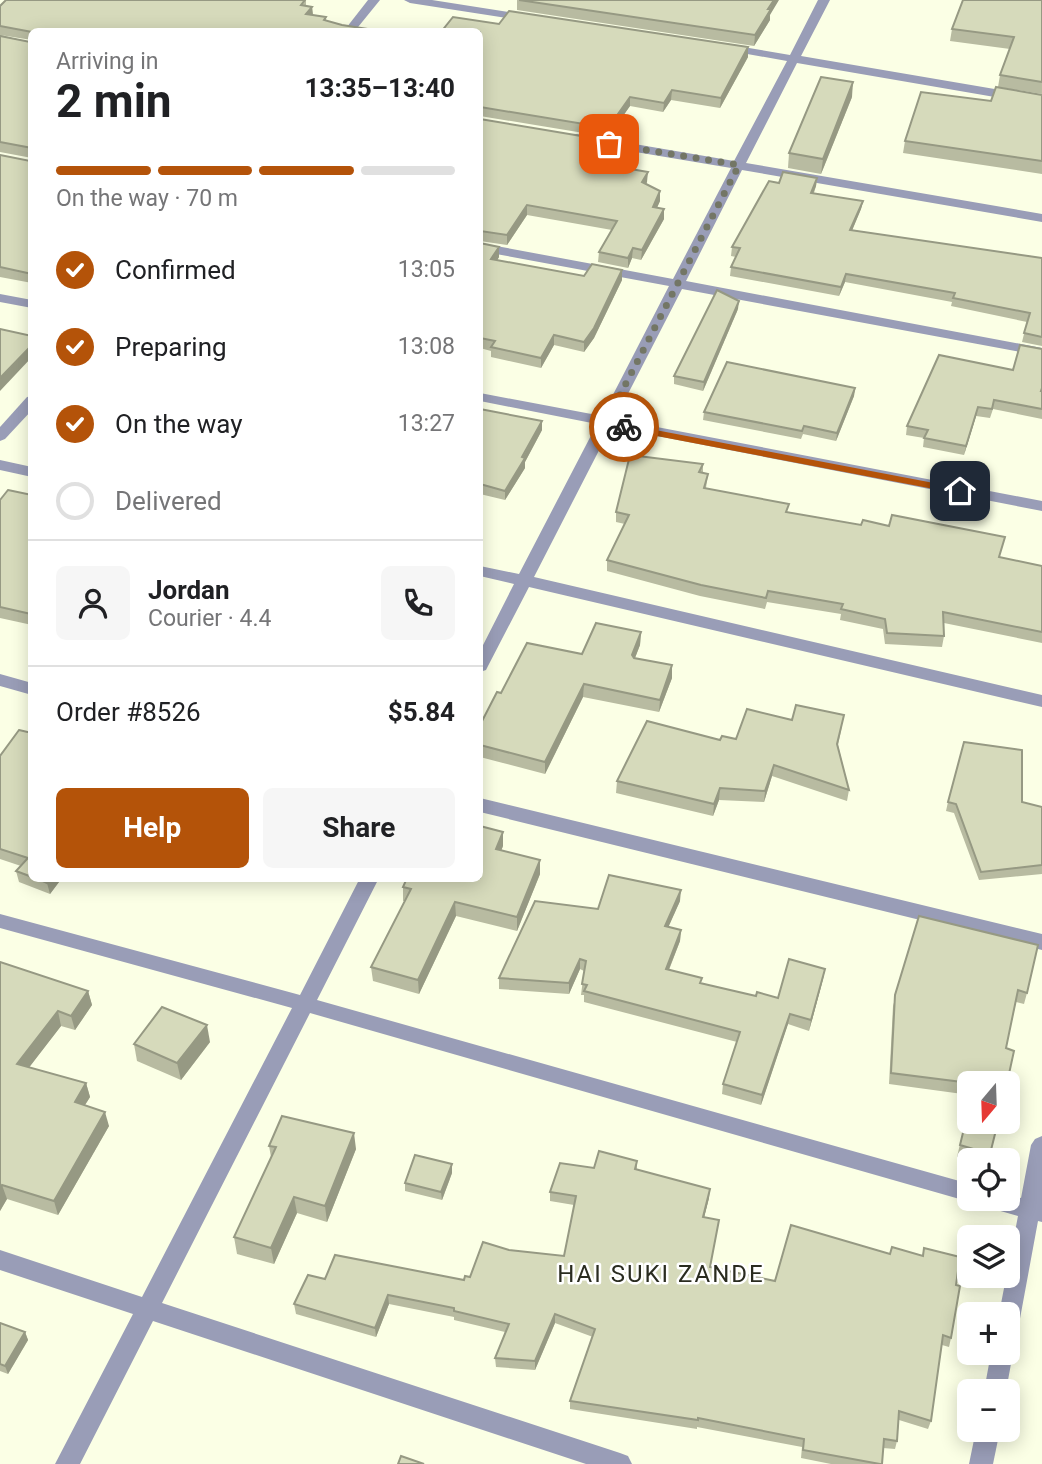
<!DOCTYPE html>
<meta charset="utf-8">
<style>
:root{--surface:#fff;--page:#f6f6f6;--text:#202124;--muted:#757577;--line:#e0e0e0;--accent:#b45309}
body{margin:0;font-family:Roboto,sans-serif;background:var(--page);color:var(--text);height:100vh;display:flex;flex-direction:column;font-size:26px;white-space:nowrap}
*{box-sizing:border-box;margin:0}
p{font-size:23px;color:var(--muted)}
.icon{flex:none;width:38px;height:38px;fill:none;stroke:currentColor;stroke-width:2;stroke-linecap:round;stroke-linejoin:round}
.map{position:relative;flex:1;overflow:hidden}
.panel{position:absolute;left:28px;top:28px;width:455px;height:854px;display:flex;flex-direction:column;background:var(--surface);border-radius:10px;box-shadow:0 4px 18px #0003}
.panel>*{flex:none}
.needle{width:46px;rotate:199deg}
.buttons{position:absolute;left:957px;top:1071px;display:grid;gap:14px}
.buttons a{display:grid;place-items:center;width:63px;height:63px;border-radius:10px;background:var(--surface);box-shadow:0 4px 18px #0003;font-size:35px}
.pin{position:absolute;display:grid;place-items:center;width:60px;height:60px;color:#fff;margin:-30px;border-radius:14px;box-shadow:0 4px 10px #0006}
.courier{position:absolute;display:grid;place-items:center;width:70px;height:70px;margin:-35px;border:5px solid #b45309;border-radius:50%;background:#fff;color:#222;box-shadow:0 2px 9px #0007}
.overview em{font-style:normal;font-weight:700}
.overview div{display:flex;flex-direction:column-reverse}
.overview{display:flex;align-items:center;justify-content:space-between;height:119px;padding:0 28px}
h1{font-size:46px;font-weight:700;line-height:52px}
.bar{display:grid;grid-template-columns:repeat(4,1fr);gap:10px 7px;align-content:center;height:84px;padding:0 28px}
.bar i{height:9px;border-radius:5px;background:var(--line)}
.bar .current{background:var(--accent)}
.bar p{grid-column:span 4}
.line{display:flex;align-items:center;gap:18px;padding:0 28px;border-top:2px solid var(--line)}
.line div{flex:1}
.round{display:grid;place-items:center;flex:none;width:74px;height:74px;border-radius:10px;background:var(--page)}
ol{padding:0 28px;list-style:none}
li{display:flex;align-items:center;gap:21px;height:77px}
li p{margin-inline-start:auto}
li .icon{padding:7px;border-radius:50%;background:var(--accent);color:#fff;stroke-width:4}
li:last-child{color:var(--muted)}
li i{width:38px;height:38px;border:4px solid var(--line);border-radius:50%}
.primary-button{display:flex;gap:14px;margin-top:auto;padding:14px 28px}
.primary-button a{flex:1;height:80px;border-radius:10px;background:var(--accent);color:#fff;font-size:28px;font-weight:700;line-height:80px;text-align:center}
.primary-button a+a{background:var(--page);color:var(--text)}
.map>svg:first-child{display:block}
</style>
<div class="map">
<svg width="1042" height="1464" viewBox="0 0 1042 1464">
<rect width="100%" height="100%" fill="#fbffe5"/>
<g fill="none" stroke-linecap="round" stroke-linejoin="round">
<g fill="#999db7" fill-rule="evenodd">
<polygon points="368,0 380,0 354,32 343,32"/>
<polygon points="404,0 432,0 527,15 533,18 527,21 410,3"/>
<polygon points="818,0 830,0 801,56 1042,97 1042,105 797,63 746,163 1042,214 1042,222 742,170 686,281 1042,348 1042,356 682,289 615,419 1042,501 1042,511 611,427 534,577 1042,695 1042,707 529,587 488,666 486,670 480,672 480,651 514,584 480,576 480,566 519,574 597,424 480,401 480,393 602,416 669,286 480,251 480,243 673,279 731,168 576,142 570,138 576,134 734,161 787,61 725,50 719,47 725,44 790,55"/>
<polygon points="0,294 32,300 32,308 0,302"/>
<polygon points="32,396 32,410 5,439 0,441 0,427 27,397"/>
<polygon points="0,460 32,467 32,477 0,470"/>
<polygon points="0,674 32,683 32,695 0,686"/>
<polygon points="480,798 1042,934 1042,950 480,812"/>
<polygon points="360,878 379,878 317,1000 970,1184 970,1199 978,1200 970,1202 310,1013 162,1303 620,1453 628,1456 632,1464 586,1464 153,1321 80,1464 55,1464 133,1314 0,1270 0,1250 142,1297 292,1008 0,928 0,914 300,995"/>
<polygon points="1042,1136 1042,1222 1038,1221 1019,1324 1016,1331 1008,1334 1008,1314 999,1314 1018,1216 983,1206 980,1199 1008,1199 1008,1194 1021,1198 1031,1145 1035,1139"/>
<polygon points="1008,1345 1013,1353 1006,1391 984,1391 991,1353 1008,1353"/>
<polygon points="976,1430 1000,1430 993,1464 969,1464"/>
</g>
</g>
<g fill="#b8bba1">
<polygon points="306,0 306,6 312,7 313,15 326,17 326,21 342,25 387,32 32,32 32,40 0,35 30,42 32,41 32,158 0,152 0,6"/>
<polygon points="517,0 770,15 770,20 754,46 517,10"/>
<polygon points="1042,0 1042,94 998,87 1000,75 1010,49 950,41 952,29"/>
<polygon points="499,24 748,47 748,57 720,108 671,100 663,112 630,106 608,137 480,116 480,32"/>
<polygon points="1042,95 1042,174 903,153 905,141"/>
<polygon points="852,97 821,174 788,168 789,153"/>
<polygon points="480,119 599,139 599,149 590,162 647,182 646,184 660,191 660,201 657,207 664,219 641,260 632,258 628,268 598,262 599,252 612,230 527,215 507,245 480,241"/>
<polygon points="0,155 30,161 32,159 32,283 0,277"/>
<polygon points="817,178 816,186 814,193 863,201 861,209 852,230 1042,258 1042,346 1022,342 1027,322 951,306 952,302 845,282 839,296 730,276 731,267 736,257 731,256 732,247 779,183"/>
<polygon points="480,243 499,247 499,257 497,260 584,276 622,270 622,280 594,338 584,352 554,345 541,368 491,357 491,351 480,348"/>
<polygon points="738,309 703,391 674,384 674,376"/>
<polygon points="1042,349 1042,419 993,409 990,418 976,416 964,455 923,447 924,438 906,435 907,426 1013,370"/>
<polygon points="855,388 854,396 836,441 803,434 801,439 703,420 704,412"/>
<polygon points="480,409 542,421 542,430 525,462 525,468 505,500 480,494"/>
<polygon points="703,464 703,473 708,474 706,488 788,512 1042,566 1042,643 944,623 944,636 942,647 885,644 883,629 840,620 841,614 767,602 765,609 700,596 607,571 607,560 625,524 616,522 616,512"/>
<polygon points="32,495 32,625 0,618 0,500"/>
<polygon points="641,632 640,645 635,658 672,665 672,678 659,712 583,697 545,774 480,757 480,725 501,693 582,654"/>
<polygon points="792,720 842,726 838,745 849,790 847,801 772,776 764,802 719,800 713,816 616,793 617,781"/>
<polygon points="32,733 32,878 62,878 50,894 19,882 16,871 21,866 0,859 0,756"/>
<polygon points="948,802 1022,802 1042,807 1042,874 979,880 954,813 946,811"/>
<polygon points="503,846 501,851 540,874 517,931 456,916 419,994 373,981 371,967 405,901 403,901 403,887"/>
<polygon points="680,901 668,927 681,930 680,941 669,970 702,984 756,996 778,998 825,969 823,979 809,1031 788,1024 761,1105 722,1094 723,1084 737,1042 584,1002 584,995 581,995 584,971 580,969 569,994 499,989 499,978 598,909"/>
<polygon points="919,916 1027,993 1024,1004 1016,1002 1006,1048 970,1083 970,1095 889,1084 893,1006"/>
<polygon points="0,962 88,991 92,1005 75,1030 61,1026 29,1067 86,1083 90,1097 85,1105 109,1126 58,1215 7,1199 0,1211"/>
<polygon points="210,1042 181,1080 137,1061 134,1044"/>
<polygon points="970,1101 998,1122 988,1160 970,1160 957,1157"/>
<polygon points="269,1146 356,1149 327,1222 297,1213 274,1264 237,1254 234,1237 271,1157"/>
<polygon points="637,1161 637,1170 709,1198 704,1217 719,1220 710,1267 775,1281 890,1254 922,1256 924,1248 956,1285 951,1338 949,1347 942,1345 931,1421 928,1429 899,1420 897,1441 895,1449 883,1448 882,1464 831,1464 801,1458 802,1447 697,1427 697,1429 570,1409 570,1401 593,1337 555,1323 535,1370 496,1367 495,1358 505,1332 454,1320 454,1317 389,1304 376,1337 296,1314 294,1304 325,1279 464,1280 470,1277 509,1250 564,1256 574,1205 550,1201 550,1192 594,1168"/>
<polygon points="452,1173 442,1200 405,1191 405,1183"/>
<polygon points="0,1323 25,1332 28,1340 8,1374 0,1371"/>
</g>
<g fill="#969983">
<polygon points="774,0 779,0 770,15 770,20 754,46 755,35"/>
<polygon points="312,7 313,16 306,14"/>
<polygon points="748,47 748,57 720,108 721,98"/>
<polygon points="853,82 852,97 821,174 823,159"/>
<polygon points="672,90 671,100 663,112 664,103"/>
<polygon points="630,97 630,106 608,137 608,128"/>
<polygon points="599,139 599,149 583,171 584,161"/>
<polygon points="648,172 647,182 642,191 642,182"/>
<polygon points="817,178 816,186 810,201 811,193"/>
<polygon points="660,191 660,201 653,217 653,207"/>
<polygon points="863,201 861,209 849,238 850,230"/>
<polygon points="527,205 527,215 507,245 507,235"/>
<polygon points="664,209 664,219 641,260 642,250"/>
<polygon points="499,247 499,257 492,269 491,259"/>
<polygon points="633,248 632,258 628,268 628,258"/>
<polygon points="622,270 622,280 594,338 584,352 584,342"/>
<polygon points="846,274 845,282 839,296 841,287"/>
<polygon points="739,301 738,309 703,391 704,382"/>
<polygon points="554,335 554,345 541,368 541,358"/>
<polygon points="32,345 32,357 0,391 0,378"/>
<polygon points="855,388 854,396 836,441 837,433"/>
<polygon points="978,407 976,416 964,455 966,446"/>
<polygon points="542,421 542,430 525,462 525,468 505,500 505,491"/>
<polygon points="641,632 640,645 631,668 632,655"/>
<polygon points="672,665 672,678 659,712 660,700"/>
<polygon points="584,684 583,697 545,774 545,762"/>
<polygon points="774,765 772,776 764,802 765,791"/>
<polygon points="720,788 719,800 713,816 714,804"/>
<polygon points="503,832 503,846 496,863 496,849"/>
<polygon points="540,860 540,874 517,931 517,917"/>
<polygon points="51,878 62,878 50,894 47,883"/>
<polygon points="681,890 680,901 664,937 665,926"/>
<polygon points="455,902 456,916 419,994 418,980"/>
<polygon points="681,930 680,941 665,979 666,969"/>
<polygon points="580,959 580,969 569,994 569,983"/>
<polygon points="825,969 823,979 809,1031 811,1020"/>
<polygon points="88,991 92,1005 75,1030 71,1016"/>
<polygon points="58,1011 61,1026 21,1078 17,1064"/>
<polygon points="790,1014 788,1024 761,1105 762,1095"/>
<polygon points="207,1025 210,1042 181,1080 177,1063"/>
<polygon points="86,1083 90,1097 78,1116 75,1102"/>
<polygon points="105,1112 109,1126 58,1215 54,1201"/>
<polygon points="354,1133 356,1149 327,1222 325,1206"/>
<polygon points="452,1164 452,1173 442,1200 441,1192"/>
<polygon points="2,1185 7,1199 0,1211 0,1189"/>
<polygon points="710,1189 709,1198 702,1226 703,1217"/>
<polygon points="294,1197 297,1213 274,1264 271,1248"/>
<polygon points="388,1295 389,1304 376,1337 375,1328"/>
<polygon points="555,1314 555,1323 535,1370 535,1361"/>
<polygon points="25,1332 28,1340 8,1374 5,1366"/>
</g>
<g fill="#d6dabb" stroke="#969983" stroke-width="2">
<polygon points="6,0 305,0 301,5 312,7 306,14 326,17 324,20 342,25 387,32 32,32 0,26 0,6"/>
<polygon points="519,0 774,0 768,9 771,9 755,35"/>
<polygon points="963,0 1042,0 1042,82 1000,75 1014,37 952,29"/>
<polygon points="509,11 748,47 721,98 672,90 664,103 630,97 608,128 480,107 480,32 441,32 453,17 499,24"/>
<polygon points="0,36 30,42 32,41 32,148 0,142"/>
<polygon points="821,77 853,82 823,159 789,153"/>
<polygon points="996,87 1042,95 1042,161 905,141 921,92 991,101"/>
<polygon points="480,119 599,139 584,161 648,172 642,182 660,191 653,207 664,209 642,250 633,248 628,258 599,252 617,221 527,205 507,235 480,231"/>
<polygon points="0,155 30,161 32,159 32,274 0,267"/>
<polygon points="783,172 817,178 811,193 863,201 850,230 1042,258 1042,337 1024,333 1030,313 953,298 955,293 846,274 841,287 731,267 740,248 732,247 769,181 779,183"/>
<polygon points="480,243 499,247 491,259 584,276 592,264 622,270 594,328 584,342 554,335 541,358 491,347 495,341 480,338"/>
<polygon points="717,290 739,301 704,382 674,376"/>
<polygon points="0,329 32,336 32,345 0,378"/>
<polygon points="1020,345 1042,349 1042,388 1041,391 1042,391 1042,409 994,400 992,409 978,407 966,446 924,438 928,430 907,426 939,355 1013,370"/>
<polygon points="727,362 855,388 837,433 804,426 802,431 704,412"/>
<polygon points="480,409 542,421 522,457 525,458 505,491 480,484"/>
<polygon points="630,455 703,464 699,472 708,474 704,488 789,504 786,512 861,525 863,520 889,526 892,515 1005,537 999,557 1042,566 1042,632 943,612 944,636 887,633 885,619 841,609 843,604 768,591 766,598 701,585 607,560 629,515 616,512"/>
<polygon points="8,490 32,495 31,614 0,607 0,500"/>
<polygon points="596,623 641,632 632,655 634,658 672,665 660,700 584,684 545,762 480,745 480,725 497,692 501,693 527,643 582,654"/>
<polygon points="796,705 844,715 837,744 849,790 774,765 765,791 720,788 714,804 617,781 647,721 720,740 722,736 736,739 747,709 792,720"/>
<polygon points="19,730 32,733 32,877 16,871 28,858 0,849 0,756"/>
<polygon points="964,742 1022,750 1022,802 1042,807 1042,865 981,872 956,804 948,802"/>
<polygon points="480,826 503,832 496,849 540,860 517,917 455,902 418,980 371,967 411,889 403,887 407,878 480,878"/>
<polygon points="609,875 681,890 665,926 681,930 666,969 702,978 700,983 756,996 757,992 778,998 789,959 825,969 811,1020 790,1014 762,1095 723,1084 740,1032 584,991 587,985 582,984 586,961 580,959 569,983 499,978 535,901 598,909"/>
<polygon points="36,878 51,878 47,883"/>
<polygon points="919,916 1038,945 1027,993 1018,990 1006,1048 1014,1051 1007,1083 970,1083 891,1073 895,995"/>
<polygon points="0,962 88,991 71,1016 58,1011 17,1064 86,1083 75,1102 105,1112 54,1201 2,1185 0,1189"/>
<polygon points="162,1007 207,1025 177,1063 134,1044"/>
<polygon points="970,1104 970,1122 998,1122 990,1154 960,1145"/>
<polygon points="282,1116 354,1133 325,1206 294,1197 271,1248 234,1237 276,1147 269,1146"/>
<polygon points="599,1151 637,1161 635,1169 710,1189 703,1217 719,1220 710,1267 775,1281 791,1225 890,1254 892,1247 923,1256 924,1248 960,1257 956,1285 960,1286 951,1338 943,1335 931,1421 899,1411 897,1441 884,1439 882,1464 880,1464 803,1450 804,1439 698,1418 698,1420 570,1401 595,1329 555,1314 535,1361 495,1358 509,1324 454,1311 454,1308 388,1295 375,1328 294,1304 308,1275 325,1279 335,1255 464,1280 465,1276 470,1277 483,1242 509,1250 564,1256 576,1196 550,1192 560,1163 594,1168"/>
<polygon points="415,1155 452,1164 441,1192 405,1183"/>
<polygon points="0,1323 25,1332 5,1366 0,1364"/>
<polygon points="401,1456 424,1464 398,1464"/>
</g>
<polygon fill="#b45309" points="624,424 960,488 965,491 960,494 620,429 619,427"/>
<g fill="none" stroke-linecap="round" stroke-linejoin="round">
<polyline stroke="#737665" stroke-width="7" stroke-dasharray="0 12.6" points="609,144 739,165 605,424 624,427"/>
</g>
<g text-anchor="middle" stroke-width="5" stroke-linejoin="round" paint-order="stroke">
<g font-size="24" letter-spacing="2" fill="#2a2c20" stroke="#fff">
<text x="661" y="1282">HAI SUKI ZANDE</text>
</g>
</g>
</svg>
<div class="buttons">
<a><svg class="needle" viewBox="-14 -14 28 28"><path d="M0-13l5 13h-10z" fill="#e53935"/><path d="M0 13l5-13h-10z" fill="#757577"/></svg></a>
<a><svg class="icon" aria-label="locate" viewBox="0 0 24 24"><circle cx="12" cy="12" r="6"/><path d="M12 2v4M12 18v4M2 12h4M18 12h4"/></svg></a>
<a><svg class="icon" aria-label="layers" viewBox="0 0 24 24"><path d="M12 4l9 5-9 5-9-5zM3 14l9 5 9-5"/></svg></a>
<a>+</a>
<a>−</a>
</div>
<div class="pin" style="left:609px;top:144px;background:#ea580c"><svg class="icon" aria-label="bag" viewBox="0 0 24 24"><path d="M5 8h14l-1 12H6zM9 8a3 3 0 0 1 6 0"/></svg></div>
<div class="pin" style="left:960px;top:491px;background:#1f2937"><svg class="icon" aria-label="home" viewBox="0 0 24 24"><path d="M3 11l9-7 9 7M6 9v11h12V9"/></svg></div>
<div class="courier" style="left:624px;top:427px"><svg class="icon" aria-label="bike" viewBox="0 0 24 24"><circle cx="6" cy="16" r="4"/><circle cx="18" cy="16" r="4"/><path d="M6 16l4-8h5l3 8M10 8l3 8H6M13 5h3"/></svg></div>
<section class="panel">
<div class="overview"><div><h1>2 min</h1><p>Arriving in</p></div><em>13:35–13:40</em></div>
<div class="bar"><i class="current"></i><i class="current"></i><i class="current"></i><i></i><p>On the way · 70 m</p></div>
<ol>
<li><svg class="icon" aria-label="check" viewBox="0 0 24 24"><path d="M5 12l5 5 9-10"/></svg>Confirmed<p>13:05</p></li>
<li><svg class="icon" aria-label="check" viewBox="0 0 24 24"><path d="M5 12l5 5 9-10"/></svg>Preparing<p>13:08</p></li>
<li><svg class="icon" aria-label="check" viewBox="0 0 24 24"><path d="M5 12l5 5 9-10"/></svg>On the way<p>13:27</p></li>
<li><i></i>Delivered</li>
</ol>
<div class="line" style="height:126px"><a class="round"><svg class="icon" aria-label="person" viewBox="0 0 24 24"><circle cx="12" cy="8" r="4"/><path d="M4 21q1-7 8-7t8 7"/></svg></a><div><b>Jordan</b><p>Courier · 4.4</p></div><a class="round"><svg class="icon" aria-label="phone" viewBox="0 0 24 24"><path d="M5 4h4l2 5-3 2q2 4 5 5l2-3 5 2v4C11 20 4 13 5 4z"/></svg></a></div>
<div class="line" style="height:91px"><div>Order #8526</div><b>$5.84</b></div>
<div class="primary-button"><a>Help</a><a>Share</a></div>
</section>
</div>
